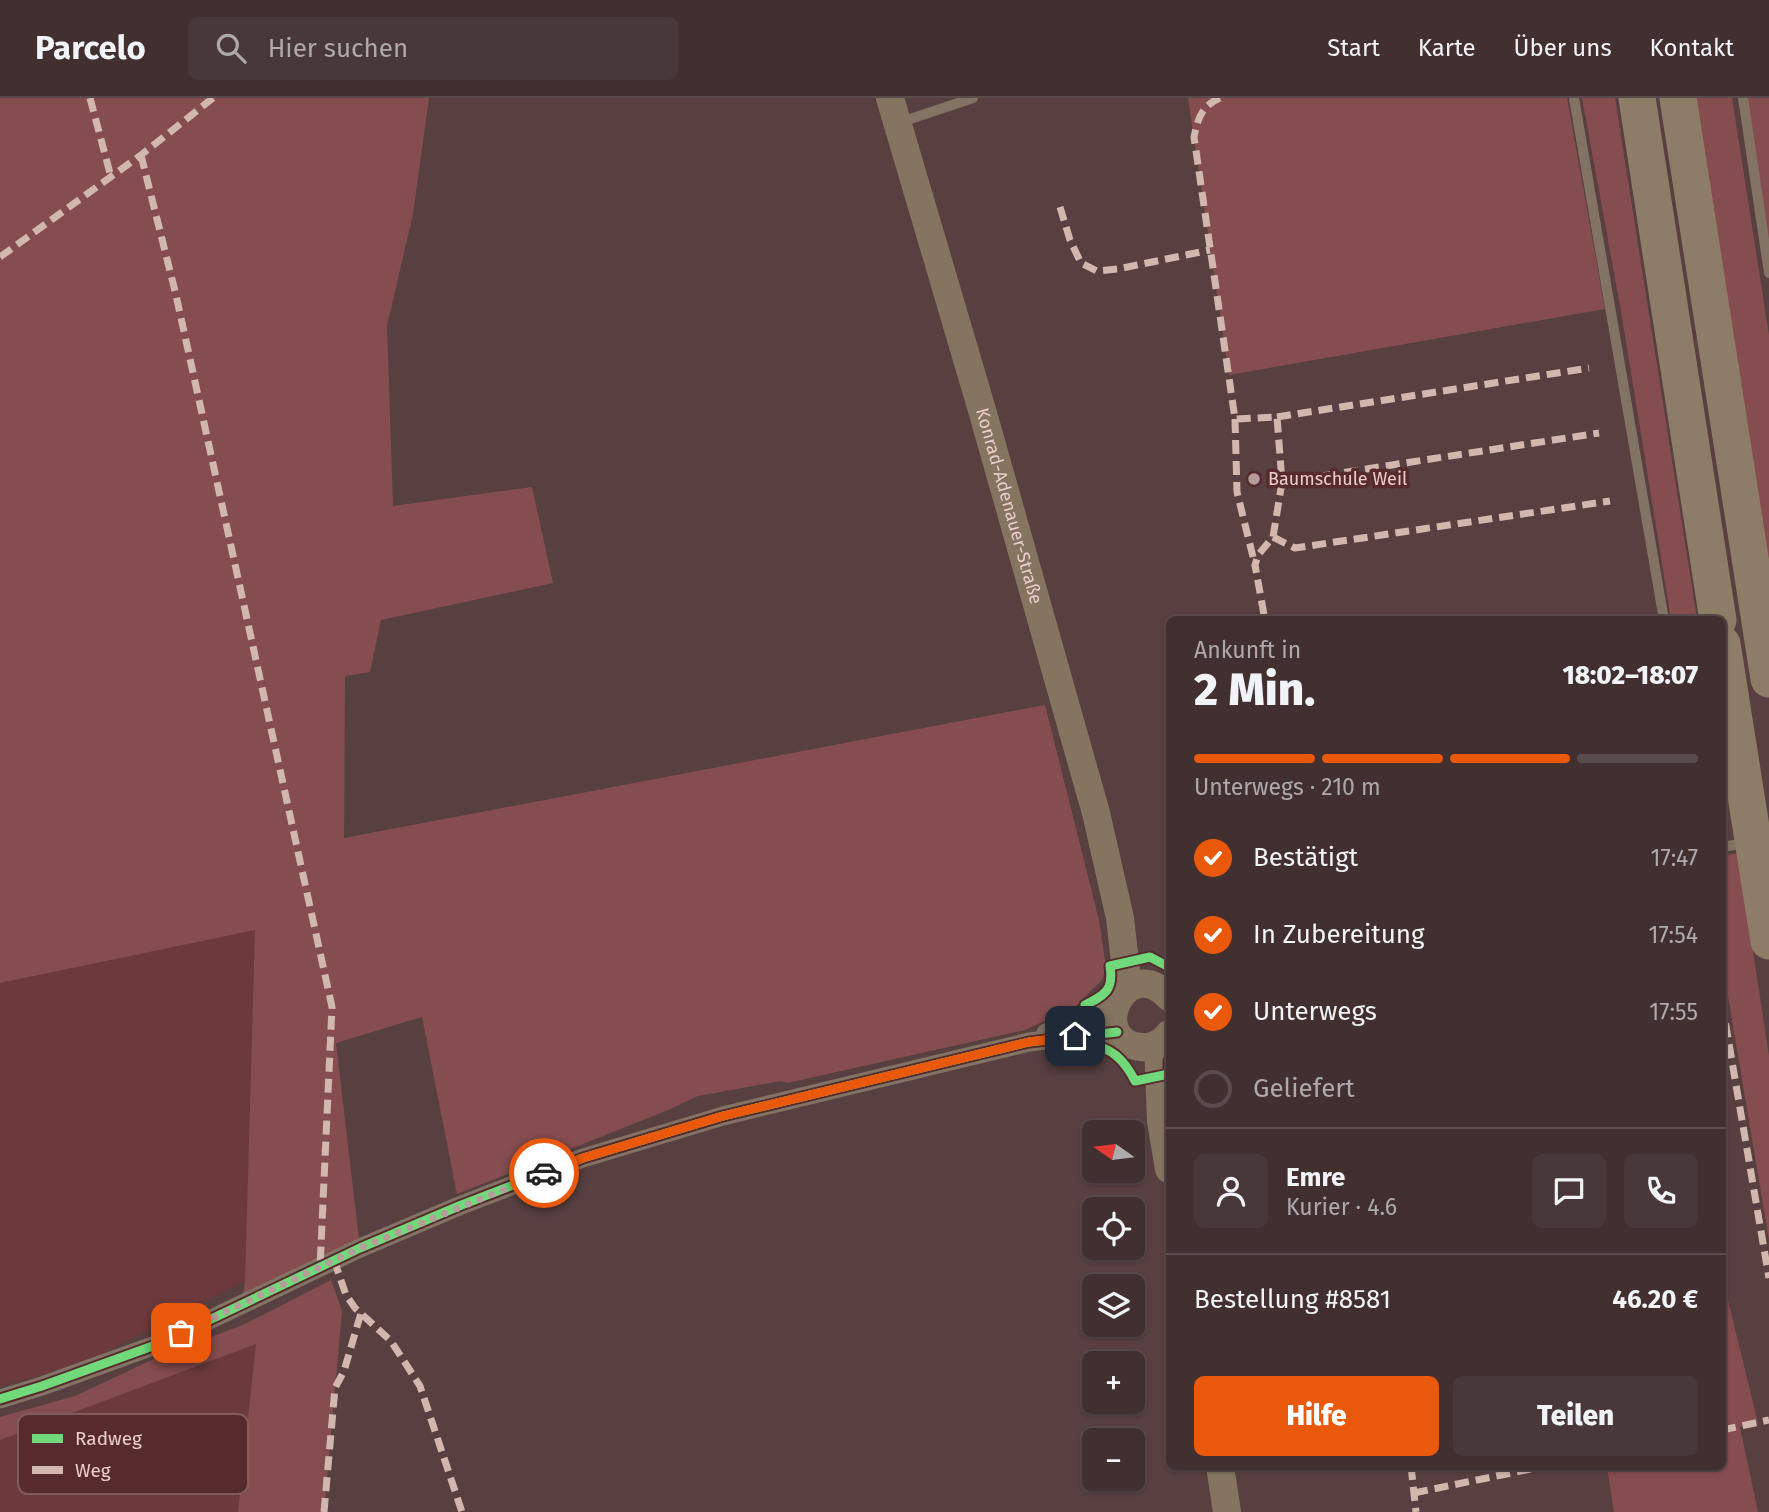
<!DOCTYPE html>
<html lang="de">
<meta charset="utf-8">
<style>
:root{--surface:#423031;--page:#493839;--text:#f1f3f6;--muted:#aea9ab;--line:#5a4b4d;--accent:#ea580c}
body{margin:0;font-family:"Fira Sans",sans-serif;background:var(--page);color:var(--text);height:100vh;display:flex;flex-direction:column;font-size:26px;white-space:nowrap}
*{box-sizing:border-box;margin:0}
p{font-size:23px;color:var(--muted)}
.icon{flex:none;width:38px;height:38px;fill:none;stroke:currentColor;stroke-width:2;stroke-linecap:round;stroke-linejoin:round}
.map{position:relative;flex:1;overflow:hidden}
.side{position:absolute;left:1166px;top:518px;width:560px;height:854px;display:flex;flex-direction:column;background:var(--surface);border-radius:10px;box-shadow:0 2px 5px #0004,0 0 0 2px var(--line)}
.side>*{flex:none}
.needle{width:46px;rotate:284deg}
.buttons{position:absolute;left:1082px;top:1022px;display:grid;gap:14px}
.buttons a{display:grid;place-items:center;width:63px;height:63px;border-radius:10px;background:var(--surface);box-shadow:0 2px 5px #0004,0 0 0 2px var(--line);font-size:35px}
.pin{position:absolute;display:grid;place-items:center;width:60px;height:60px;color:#fff;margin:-30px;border-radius:14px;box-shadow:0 4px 10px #0006}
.courier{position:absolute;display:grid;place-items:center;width:70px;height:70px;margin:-35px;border:5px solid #ea580c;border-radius:50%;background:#fff;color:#222;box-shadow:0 2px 9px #0007}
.summary em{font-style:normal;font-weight:800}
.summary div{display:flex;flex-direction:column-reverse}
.summary{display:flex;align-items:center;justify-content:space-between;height:119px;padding:0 28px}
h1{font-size:46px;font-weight:800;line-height:52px}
.bar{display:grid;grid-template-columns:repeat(4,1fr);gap:10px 7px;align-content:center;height:84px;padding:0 28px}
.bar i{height:9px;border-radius:5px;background:var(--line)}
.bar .on{background:var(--accent)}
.bar p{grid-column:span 4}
.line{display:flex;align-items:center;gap:18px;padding:0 28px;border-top:2px solid var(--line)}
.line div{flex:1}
.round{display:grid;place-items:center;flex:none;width:74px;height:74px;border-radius:10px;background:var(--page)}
ol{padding:0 28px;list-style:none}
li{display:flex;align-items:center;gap:21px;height:77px}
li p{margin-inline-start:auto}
li .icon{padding:7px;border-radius:50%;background:var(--accent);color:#fff;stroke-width:4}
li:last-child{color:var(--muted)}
li i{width:38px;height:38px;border:4px solid var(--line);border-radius:50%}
.primary-button{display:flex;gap:14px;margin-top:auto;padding:14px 28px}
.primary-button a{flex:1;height:80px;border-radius:10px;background:var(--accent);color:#fff;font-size:28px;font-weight:800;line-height:80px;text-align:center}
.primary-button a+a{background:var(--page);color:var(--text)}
header{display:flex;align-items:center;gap:42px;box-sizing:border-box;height:98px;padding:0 35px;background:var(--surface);border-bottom:2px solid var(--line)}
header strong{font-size:33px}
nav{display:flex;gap:38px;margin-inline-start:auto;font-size:24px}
.search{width:490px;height:63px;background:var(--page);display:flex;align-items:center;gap:18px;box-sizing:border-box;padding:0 24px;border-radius:10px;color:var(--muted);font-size:26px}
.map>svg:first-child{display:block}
</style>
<header>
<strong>Parcelo</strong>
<div class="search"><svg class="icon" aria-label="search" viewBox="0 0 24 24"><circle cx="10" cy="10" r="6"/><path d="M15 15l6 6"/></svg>Hier suchen</div>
<nav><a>Start</a><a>Karte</a><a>Über uns</a><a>Kontakt</a></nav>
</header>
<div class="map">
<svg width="1769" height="1414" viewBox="0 0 1769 1414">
<rect width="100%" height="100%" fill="#584041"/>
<g fill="#6c3a3d">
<polygon points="255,831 245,1183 100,1257 51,1275 0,1288 0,885"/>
<polygon points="256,1246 238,1414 0,1414 0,1342"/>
</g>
<g fill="#864d50">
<polygon points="0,0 429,0 413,116 387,228 393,408 532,389 553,485 381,522 370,574 345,578 344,740 1045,607 1099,822 1106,869 1102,882 1075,909 1025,932 787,985 781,983 698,998 668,1012 457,1096 422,919 336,945 360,1150 242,1205 245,1183 255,832 0,885"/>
<polygon points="1188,0 1567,0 1605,211 1229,277"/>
<polygon points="1582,0 1615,0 1697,521 1671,521 1621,213"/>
<polygon points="1694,0 1732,0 1769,237 1769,470"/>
<polygon points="1747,0 1769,0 1769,145"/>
<polygon points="1738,755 1769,958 1769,1142 1722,862 1722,758"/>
<polygon points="1722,1178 1758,1325 1740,1329 1758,1414 1614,1414 1607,1369 1722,1368"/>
<polygon points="331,1182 342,1213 324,1414 238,1414 256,1246 0,1342 0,1319 75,1298 154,1261 245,1226"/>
</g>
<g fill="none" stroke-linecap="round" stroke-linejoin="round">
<g stroke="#827365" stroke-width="10">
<polyline points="1574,0 1664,522"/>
<polyline points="1743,0 1769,175"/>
<polyline points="901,24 973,0"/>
<polyline points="1722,749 1734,747"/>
</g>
<g stroke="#827365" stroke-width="19">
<polyline points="1046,935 1114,909"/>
<polyline points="0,1301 42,1288 161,1245 360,1150 459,1108 583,1060 723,1018 1029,944 1117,934"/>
</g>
<g stroke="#847460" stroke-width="28">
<path id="s1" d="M890 0 982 312 1096 715 1120 820 1128 891"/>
<path d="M1169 899C1124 852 1085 944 1141 949 1152 950 1162 945 1169 936"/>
<polyline points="1158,946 1161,1023 1169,1071"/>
<polyline points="1220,1368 1227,1414"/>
</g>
<g stroke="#8e7d66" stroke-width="37">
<polyline points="1637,0 1718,522"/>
<polyline points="1678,0 1769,581"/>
<polyline points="1722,546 1769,843"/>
</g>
<g stroke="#d1b7ad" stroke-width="7" stroke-dasharray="14 7" stroke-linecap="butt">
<polyline points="90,0 111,79"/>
<path d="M1220 0C1201 8 1198 21 1194 39L1235 321 1277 319 1282 384 1273 439 1258 457 1255 467 1265 522"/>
<polyline points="141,57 176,197 332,909 320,1169"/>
<polyline points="1060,109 1070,142 1081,165 1097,173 1118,171 1210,152"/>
<polyline points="0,159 141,57 213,0"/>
<polyline points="1277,319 1589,270"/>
<polyline points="1235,321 1237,394 1255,467"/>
<polyline points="1282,384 1599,335"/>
<polyline points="1273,439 1295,450 1610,403"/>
<polyline points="1722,905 1769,1180"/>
<polyline points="334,1162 346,1197 355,1210 391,1243 420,1288 462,1414"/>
<polyline points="1722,1332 1769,1322"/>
<polyline points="1411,1368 1416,1414"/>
<polyline points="1414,1395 1545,1368"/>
<polyline points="324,1414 335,1290 344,1273 361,1215"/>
</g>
<defs>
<g id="cycleway">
<path d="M1169 869 1150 859 1110 868C1114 892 1105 897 1085 907L1092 948C1113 949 1126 965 1135 983L1169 976V963"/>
<polyline points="0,1301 42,1288 161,1245 360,1150 459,1108 583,1060 723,1018 1029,944 1117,934"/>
</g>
</defs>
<use href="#cycleway" stroke="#572a2d" stroke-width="13"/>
<use href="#cycleway" stroke="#71d979" stroke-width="9"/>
</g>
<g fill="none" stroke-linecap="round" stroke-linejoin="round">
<polyline stroke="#b79c9c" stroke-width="7" stroke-dasharray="0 12.6" points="181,1235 360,1150 544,1075"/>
<polyline stroke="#ea580c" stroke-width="9" points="544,1075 583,1060 723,1018 1029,944 1075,938"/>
</g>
<circle fill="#b79c9c" stroke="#572a2d" stroke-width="2.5" cx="1254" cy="381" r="7"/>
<g text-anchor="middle" stroke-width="7" stroke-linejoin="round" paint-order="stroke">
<g font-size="18" fill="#eacdcd" stroke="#572a2d" text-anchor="start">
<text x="1268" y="387">Baumschule Weil</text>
</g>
<g font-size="18" fill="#eacdcd" stroke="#572a2d">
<text dy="6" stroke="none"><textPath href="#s1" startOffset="425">Konrad-Adenauer-Straße</textPath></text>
</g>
</g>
<rect x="18" y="1316" width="230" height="80" rx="10" fill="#572a2d" stroke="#835b5d" stroke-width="2"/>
<rect x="32" y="1336" width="31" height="9" fill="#71d979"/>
<rect x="32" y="1368" width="31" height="8" fill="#d1b7ad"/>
<g font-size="19" fill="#eacdcd">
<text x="75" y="1347">Radweg</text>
<text x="75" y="1379">Weg</text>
</g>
</svg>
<div class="buttons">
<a><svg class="needle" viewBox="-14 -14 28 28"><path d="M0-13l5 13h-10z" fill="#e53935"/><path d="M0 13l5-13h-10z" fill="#aea9ab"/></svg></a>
<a><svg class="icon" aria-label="locate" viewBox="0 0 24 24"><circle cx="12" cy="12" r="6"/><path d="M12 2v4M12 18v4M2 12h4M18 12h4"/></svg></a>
<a><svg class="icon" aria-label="layers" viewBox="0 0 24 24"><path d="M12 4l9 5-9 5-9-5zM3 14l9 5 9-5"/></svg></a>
<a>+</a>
<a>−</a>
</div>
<div class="pin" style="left:181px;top:1235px;background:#ea580c"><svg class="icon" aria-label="bag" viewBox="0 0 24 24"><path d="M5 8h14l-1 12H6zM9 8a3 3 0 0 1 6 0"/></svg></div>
<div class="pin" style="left:1075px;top:938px;background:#1f2937"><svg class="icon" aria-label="home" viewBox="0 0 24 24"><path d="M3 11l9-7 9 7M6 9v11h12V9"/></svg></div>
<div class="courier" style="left:544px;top:1075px"><svg class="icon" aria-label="car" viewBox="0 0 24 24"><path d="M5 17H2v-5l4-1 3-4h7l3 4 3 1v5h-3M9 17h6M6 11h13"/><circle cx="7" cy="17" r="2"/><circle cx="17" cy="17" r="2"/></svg></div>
<section class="side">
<div class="summary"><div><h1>2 Min.</h1><p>Ankunft in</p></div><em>18:02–18:07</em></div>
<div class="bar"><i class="on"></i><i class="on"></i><i class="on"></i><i></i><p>Unterwegs · 210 m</p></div>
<ol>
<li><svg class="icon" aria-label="check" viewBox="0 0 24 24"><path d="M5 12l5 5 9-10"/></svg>Bestätigt<p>17:47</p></li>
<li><svg class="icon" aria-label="check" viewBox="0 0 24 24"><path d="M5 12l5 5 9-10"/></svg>In Zubereitung<p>17:54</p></li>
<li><svg class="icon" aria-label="check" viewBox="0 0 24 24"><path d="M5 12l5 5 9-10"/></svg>Unterwegs<p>17:55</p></li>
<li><i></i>Geliefert</li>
</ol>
<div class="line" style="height:126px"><a class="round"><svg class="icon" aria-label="person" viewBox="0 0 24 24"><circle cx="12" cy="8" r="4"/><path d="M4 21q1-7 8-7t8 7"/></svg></a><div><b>Emre</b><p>Kurier · 4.6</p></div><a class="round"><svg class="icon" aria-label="chat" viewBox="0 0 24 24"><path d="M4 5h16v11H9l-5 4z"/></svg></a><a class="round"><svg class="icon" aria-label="phone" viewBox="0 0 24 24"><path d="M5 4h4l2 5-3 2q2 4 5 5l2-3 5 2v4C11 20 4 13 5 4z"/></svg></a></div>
<div class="line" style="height:91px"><div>Bestellung #8581</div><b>46.20 €</b></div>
<div class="primary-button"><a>Hilfe</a><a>Teilen</a></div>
</section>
</div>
